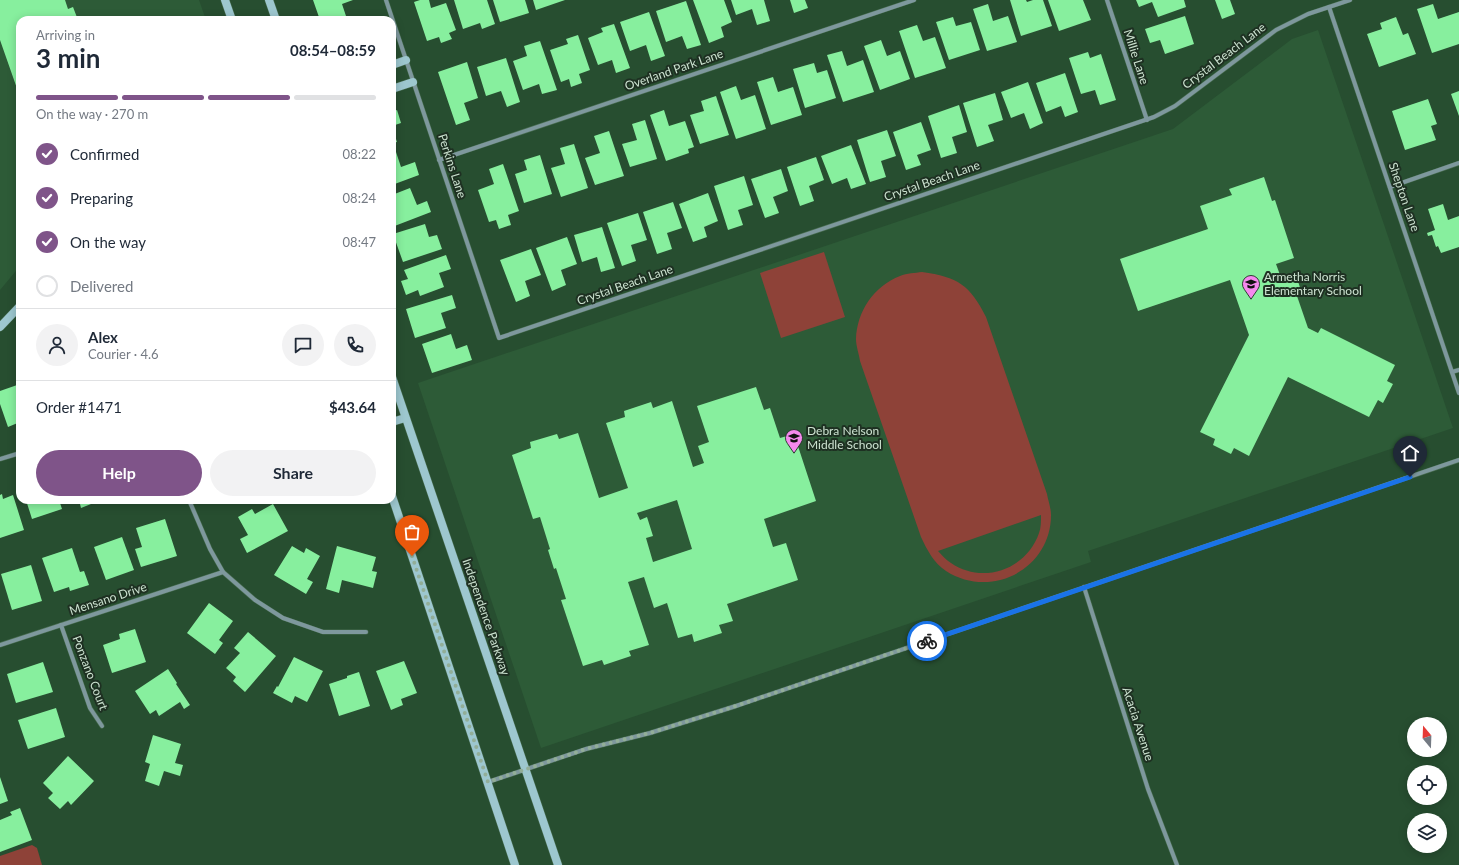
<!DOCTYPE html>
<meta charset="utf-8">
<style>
:root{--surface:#fff;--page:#f2f2f3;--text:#1f2937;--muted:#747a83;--line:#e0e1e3;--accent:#7f5489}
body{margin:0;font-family:Lato,sans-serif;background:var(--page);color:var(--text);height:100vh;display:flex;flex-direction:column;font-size:15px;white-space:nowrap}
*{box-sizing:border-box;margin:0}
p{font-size:13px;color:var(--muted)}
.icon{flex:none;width:22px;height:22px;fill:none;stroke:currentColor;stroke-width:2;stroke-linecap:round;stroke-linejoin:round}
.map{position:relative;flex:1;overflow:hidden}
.details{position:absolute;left:16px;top:16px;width:380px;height:488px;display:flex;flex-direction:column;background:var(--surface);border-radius:12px;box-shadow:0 2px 10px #0003}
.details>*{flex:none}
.needle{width:26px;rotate:341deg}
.tools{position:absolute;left:1407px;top:717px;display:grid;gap:8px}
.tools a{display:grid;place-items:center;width:40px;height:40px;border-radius:50%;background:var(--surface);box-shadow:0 2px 10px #0003;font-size:20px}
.pin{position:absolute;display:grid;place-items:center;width:34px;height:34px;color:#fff;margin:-41px -17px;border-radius:50% 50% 50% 0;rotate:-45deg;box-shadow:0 0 4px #0007}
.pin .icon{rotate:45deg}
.courier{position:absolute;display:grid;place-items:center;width:40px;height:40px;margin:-20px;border:3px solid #1a73e8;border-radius:50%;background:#fff;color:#222;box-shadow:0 1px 5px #0007}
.summary em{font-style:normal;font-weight:700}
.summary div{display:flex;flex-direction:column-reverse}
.summary{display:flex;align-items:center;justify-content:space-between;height:68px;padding:0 20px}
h1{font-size:26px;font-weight:700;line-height:30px}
.bar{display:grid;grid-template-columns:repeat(4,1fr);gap:6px 4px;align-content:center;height:48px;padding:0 20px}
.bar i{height:5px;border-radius:3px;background:var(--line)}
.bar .selected{background:var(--accent)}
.bar p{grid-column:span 4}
.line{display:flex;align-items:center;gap:10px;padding:0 20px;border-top:1px solid var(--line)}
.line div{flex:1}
.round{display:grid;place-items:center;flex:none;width:42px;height:42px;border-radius:21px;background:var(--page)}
ol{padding:0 20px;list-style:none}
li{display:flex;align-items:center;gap:12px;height:44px}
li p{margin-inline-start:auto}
li .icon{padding:4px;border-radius:50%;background:var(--accent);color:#fff;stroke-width:4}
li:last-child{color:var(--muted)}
li i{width:22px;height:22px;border:2px solid var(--line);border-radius:50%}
.primary-button{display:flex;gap:8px;margin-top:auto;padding:8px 20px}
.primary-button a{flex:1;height:46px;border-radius:24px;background:var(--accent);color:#fff;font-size:16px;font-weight:700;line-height:46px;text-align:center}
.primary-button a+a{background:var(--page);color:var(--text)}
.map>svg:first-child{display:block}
</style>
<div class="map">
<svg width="1459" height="865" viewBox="0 0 1459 865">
<rect width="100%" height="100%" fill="#274e30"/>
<g fill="#2d5b37">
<polygon points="0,0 199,0 206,20 20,20 20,266 0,290"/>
<polygon points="1318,30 1453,428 1088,551 1091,562 541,748 418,383 1173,129 1292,39"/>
</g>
<g fill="#8e4238" fill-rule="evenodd">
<polygon points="824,252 845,317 781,338 760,273"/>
<path d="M922 272C958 277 970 285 986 317L1047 494C1048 500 1051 508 1051 515 1051 569 991 600 946 571 934 563 927 550 921 537L860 361C859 354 856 346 856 339 857 311 874 286 900 276 907 273 915 273 922 272ZM1041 515C1041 521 1041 528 1039 533 1027 569 983 585 951 563 946 560 942 555 938 551Z"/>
<polygon points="32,845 37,848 42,865 0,865 0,856"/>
</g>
<g fill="#87ef9e" fill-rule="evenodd">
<polygon points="0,0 65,0 68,9 73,7 78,20 20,20 20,97 0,40"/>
<polygon points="313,0 353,0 342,4 347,19 343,20 320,20"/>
<polygon points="420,0 429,0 431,8 446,3 456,30 449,33 452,39 441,43 439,37 427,41 414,2"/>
<polygon points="454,0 487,0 495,24 482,29 480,23 463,29"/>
<polygon points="493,0 525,0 529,13 500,22"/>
<polygon points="533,0 565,0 536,10"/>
<polygon points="693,0 724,0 732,22 721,27 724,37 709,43"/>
<polygon points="731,0 764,0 770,21 757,25 752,9 736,15"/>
<polygon points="790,0 805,0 808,8 794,13"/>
<polygon points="1010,0 1026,0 1027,2 1033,0 1043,0 1052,26 1021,36"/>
<polygon points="1048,0 1083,0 1091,20 1059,31"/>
<polygon points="1136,0 1184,0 1186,7 1158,17 1152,2 1139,7"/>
<polygon points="1215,0 1230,0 1235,14 1222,19"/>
<polygon points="686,1 701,45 687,49 682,36 666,42 656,11"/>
<polygon points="988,4 993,21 1008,16 1017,42 987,51 973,9"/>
<polygon points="1433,4 1438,19 1459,12 1459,44 1432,53 1417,9"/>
<polygon points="649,12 665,56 651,61 646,45 630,51 620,22"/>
<polygon points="1185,16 1194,44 1165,54 1160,40 1150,43 1145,29"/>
<polygon points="953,17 956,26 971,22 980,50 949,60 936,22"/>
<polygon points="1396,17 1403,35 1408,33 1416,54 1379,67 1367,34 1382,29 1380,23"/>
<polygon points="614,24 630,68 616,73 612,60 598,65 588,38 603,32 601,28"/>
<polygon points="917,25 923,41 935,37 946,68 915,78 899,31"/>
<polygon points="578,35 590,70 579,74 582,83 571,87 569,79 561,82 550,50 568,44 566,39"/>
<polygon points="881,40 887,56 900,51 910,79 880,90 864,46"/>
<polygon points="540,41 557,90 542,94 539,84 523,90 513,61 527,56 524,46"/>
<polygon points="842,51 847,66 863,60 874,92 843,102 827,55"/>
<polygon points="1088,52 1090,58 1101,54 1116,100 1100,105 1095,90 1081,94 1069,58"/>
<polygon points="506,58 520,102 507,107 501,91 486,96 477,67"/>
<polygon points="467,62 478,98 464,103 470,120 456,125 438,72"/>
<polygon points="814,63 817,73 827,70 836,98 805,108 793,69"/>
<polygon points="1065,73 1078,112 1065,117 1061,106 1046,112 1036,83"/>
<polygon points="773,77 778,92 793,87 802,115 771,125 757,82"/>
<polygon points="1028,82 1043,123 1030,129 1024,113 1011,118 1001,92"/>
<polygon points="736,86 741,100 755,95 766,129 736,139 720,92"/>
<polygon points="1459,91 1459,116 1451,94"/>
<polygon points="995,93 1003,120 988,125 994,141 977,147 963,103"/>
<polygon points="716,96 729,135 700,144 690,115 704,111 701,101"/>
<polygon points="1428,99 1437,124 1431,126 1436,140 1405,150 1392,111"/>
<polygon points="959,105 967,132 952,137 957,153 941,158 928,116"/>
<polygon points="397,110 401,123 392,126 392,112"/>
<polygon points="664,110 669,126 685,121 694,147 688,149 689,153 666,161 650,115"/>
<polygon points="645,120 657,159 630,167 622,144 637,140 632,124"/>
<polygon points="921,122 931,150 917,155 921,165 906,170 893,132"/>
<polygon points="392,127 397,142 392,143"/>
<polygon points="887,130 896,156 881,161 886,177 870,182 857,140"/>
<polygon points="609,131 624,176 595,185 585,158 600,153 594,136"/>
<polygon points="574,144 588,188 561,197 551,168 565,164 560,148"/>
<polygon points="851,145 866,184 851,189 847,178 832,184 821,156"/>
<polygon points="396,152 401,167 415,162 419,175 392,185 392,154"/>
<polygon points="540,155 552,194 524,203 515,174 527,170 524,160"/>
<polygon points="816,157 824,180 809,186 814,201 800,206 787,167"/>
<polygon points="503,164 519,211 508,215 511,225 499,229 496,220 489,222 478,190 494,184 489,169"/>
<polygon points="781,169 788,191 773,197 779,213 765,218 751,179"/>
<polygon points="744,176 753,205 738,210 743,225 728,230 714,186"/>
<polygon points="1264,177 1272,201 1275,200 1294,258 1276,264 1283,283 1297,278 1302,294 1297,296 1308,328 1318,333 1321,328 1395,365 1387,381 1393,384 1383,403 1378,400 1369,417 1288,377 1249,456 1234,448 1231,454 1213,445 1215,439 1200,432 1249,335 1230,280 1138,311 1120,259 1208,229 1200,206 1232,195 1229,189"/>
<polygon points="410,188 417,205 427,201 431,212 392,227 392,195"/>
<polygon points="708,193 718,221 704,227 707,237 693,242 679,204"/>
<polygon points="673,202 682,228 667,233 672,249 657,254 643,212"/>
<polygon points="1443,204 1448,220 1459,216 1459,247 1441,253 1438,246 1436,247 1432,235 1428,236 1427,233 1435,230 1428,209"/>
<polygon points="638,213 647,240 631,245 636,261 622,266 607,223"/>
<polygon points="425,224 429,237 437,235 442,249 403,262 393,234"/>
<polygon points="602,227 615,268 601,272 597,257 582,262 574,235"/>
<polygon points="567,237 577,264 561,270 566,285 552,291 536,248"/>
<polygon points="531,249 541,275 525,281 530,296 516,302 500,260"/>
<polygon points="446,255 451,269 439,273 444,287 420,296 418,290 406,295 401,281 408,279 404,270"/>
<polygon points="452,295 456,308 441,313 446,328 415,338 406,309"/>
<polygon points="451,334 456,349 467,345 472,360 432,373 422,344"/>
<polygon points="20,384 20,422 8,427 0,404 0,391"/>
<path d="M756 387 764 410 770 408 780 438 794 434 816 501 764 519 773 547 786 543 798 580 727 604 733 621 719 625 722 633 694 642 692 634 678 638 667 603 654 608 644 577 628 582 649 645 629 651 631 656 604 665 602 660 583 666 561 600 566 599 556 568 554 569 548 550 550 549 540 517 533 519 512 455 531 448 530 442 557 434 559 439 578 433 599 498 628 488 606 423 625 417 624 411 651 402 653 408 672 401 693 467 704 463 698 446 709 442 697 406ZM677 500 692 549 653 562 646 538 653 536 647 517 640 520 637 513Z"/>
<polygon points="2,494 3,499 13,495 24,530 0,538 0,495"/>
<polygon points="26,500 59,500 62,509 32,519"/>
<polygon points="79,500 101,500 81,508"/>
<polygon points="273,504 288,531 247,553 240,539 248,535 238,517 252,509 255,514"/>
<polygon points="165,519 177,556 141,567 135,549 142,547 136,528"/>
<polygon points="122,537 134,570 106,580 94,547"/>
<polygon points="292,546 304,553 306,548 320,556 307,579 313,582 306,594 274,575"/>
<polygon points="337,546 376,557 372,571 377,572 373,588 342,580 339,593 326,589"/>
<polygon points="72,548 80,572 84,571 89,585 70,591 69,587 54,592 42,558"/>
<polygon points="31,565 42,601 12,610 1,574"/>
<polygon points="209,603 233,621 219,640 223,643 215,654 187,633"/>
<polygon points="135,629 146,662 112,673 103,645 120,639 119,634"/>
<polygon points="248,632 276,656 245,692 233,681 236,677 226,668 240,653 234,648"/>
<polygon points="294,657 323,671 307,702 295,696 292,703 273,693 277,686 278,687"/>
<polygon points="404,661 417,693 401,699 403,705 391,710 376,671"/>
<polygon points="43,662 53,692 16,703 7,674"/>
<polygon points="168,669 177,683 176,684 190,705 184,709 180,702 159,716 156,710 150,714 135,691"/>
<polygon points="359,672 370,706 339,716 329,684 347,678 347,676"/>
<polygon points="56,708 65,737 28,749 18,720"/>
<polygon points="153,735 181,744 175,763 183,765 180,776 164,771 159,786 145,781 150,764 145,762"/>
<polygon points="68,756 94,781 71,805 68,801 60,809 48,798 53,793 43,783"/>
<polygon points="0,777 8,801 0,804"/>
<polygon points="20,808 32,840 0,852 0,820 12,815 10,812"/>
</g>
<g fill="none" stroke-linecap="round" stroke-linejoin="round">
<defs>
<g id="street">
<polyline points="386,0 499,338 1154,117 1175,106 1276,30 1308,14 1350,0"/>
<polyline points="1107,0 1147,120"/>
<polyline points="1329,7 1459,393"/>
<polyline points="439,160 914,0"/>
<polyline points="1390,187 1459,163"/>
<polyline points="1452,372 1459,370"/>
<polyline points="0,459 20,453"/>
<polyline points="189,500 210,549 223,572 255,600 283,618 323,632 366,632"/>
<polyline points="1084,587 1148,789 1177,865"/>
<polyline points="61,625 90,708 102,726"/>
<polyline points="0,645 223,572"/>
<polyline points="488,782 586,749 650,733 736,706 1459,460"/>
</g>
<g id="secondary">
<polyline points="225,0 232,20"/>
<polyline points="269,0 276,20"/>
<polyline points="392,65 406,60"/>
<polyline points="392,89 413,82"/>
<polyline points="0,327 20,306"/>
<polyline points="392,377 558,865"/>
<polyline points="392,422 405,418"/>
<polyline points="392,496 515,865"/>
</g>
</defs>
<use href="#street" stroke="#486c50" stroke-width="5"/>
<use href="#secondary" stroke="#486c50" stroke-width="9"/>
<use href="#street" stroke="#7e989d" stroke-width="4"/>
<use href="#secondary" stroke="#9dc7cf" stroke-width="8"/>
</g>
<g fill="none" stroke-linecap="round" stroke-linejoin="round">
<polyline stroke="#92ae98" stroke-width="4" stroke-dasharray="0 7.2" points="412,556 488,782 586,749 650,733 736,706 927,641"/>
<polyline stroke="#1a73e8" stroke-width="5" points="927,641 1410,477"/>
</g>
<defs>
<symbol id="school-pin" viewBox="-11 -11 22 30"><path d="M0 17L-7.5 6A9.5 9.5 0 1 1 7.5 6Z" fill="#f589ee" stroke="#1e3022"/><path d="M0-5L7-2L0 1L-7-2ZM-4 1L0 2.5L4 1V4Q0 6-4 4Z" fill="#111"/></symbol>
</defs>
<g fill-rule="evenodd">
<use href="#school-pin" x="1241" y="274" width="20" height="27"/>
<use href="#school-pin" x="784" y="428" width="20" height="27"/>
</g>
<g text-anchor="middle" stroke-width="4" stroke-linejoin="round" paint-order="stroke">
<g font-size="12" fill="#cce2d0" stroke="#1e3022">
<text transform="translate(1224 56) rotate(-37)" y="4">Crystal Beach Lane</text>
<text transform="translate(1136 57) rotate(72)" y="4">Millie Lane</text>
<text transform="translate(674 70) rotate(-19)" y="4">Overland Park Lane</text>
<text transform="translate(452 166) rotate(72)" y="4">Perkins Lane</text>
<text transform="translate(932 181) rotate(-19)" y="4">Crystal Beach Lane</text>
<text transform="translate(1404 197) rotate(71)" y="4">Shepton Lane</text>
<text transform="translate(625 285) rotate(-19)" y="4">Crystal Beach Lane</text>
<text transform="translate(108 599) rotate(-18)" y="4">Mensano Drive</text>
<text transform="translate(486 617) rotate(71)" y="4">Independence Parkway</text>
<text transform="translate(90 673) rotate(69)" y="4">Ponzano Court</text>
<text transform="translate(1138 724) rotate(72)" y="4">Acacia Avenue</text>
</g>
<g font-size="12" fill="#cce2d0" stroke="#1e3022" text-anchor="start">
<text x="1264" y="281">Armetha Norris<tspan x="1264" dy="14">Elementary School</tspan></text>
<text x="807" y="435">Debra Nelson<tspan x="807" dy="14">Middle School</tspan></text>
</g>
</g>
</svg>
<div class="tools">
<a><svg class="needle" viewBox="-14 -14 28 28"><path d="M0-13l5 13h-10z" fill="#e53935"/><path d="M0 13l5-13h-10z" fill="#747a83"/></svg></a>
<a><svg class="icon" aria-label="locate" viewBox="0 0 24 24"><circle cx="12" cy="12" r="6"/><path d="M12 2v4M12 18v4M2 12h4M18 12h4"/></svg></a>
<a><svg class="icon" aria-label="layers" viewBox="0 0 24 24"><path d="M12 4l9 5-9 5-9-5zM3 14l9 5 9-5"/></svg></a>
</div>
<div class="pin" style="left:412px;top:556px;background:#ea580c"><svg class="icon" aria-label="bag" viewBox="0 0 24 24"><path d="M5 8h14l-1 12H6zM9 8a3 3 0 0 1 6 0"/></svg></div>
<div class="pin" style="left:1410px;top:477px;background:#1f2937"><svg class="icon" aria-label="home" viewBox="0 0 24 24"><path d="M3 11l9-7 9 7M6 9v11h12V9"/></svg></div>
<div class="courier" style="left:927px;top:641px"><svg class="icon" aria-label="bike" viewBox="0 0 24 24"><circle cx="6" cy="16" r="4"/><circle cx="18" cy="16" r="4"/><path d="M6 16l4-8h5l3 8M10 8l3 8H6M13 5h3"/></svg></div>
<section class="details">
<div class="summary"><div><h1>3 min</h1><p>Arriving in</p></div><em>08:54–08:59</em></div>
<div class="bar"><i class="selected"></i><i class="selected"></i><i class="selected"></i><i></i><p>On the way · 270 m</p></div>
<ol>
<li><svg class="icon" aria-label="check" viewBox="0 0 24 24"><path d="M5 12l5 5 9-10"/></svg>Confirmed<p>08:22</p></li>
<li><svg class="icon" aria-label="check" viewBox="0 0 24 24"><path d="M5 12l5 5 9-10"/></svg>Preparing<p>08:24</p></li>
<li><svg class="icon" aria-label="check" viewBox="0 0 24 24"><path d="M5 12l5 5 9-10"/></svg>On the way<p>08:47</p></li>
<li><i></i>Delivered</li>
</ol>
<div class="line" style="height:72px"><a class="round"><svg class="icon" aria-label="person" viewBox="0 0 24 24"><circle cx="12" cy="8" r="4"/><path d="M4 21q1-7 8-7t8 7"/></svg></a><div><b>Alex</b><p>Courier · 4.6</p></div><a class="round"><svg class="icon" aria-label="chat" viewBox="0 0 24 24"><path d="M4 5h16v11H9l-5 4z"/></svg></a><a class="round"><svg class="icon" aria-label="phone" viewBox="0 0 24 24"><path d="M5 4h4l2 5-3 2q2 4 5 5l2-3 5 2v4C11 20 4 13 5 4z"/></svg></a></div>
<div class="line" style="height:52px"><div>Order #1471</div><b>$43.64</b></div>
<div class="primary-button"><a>Help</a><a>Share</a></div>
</section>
</div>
